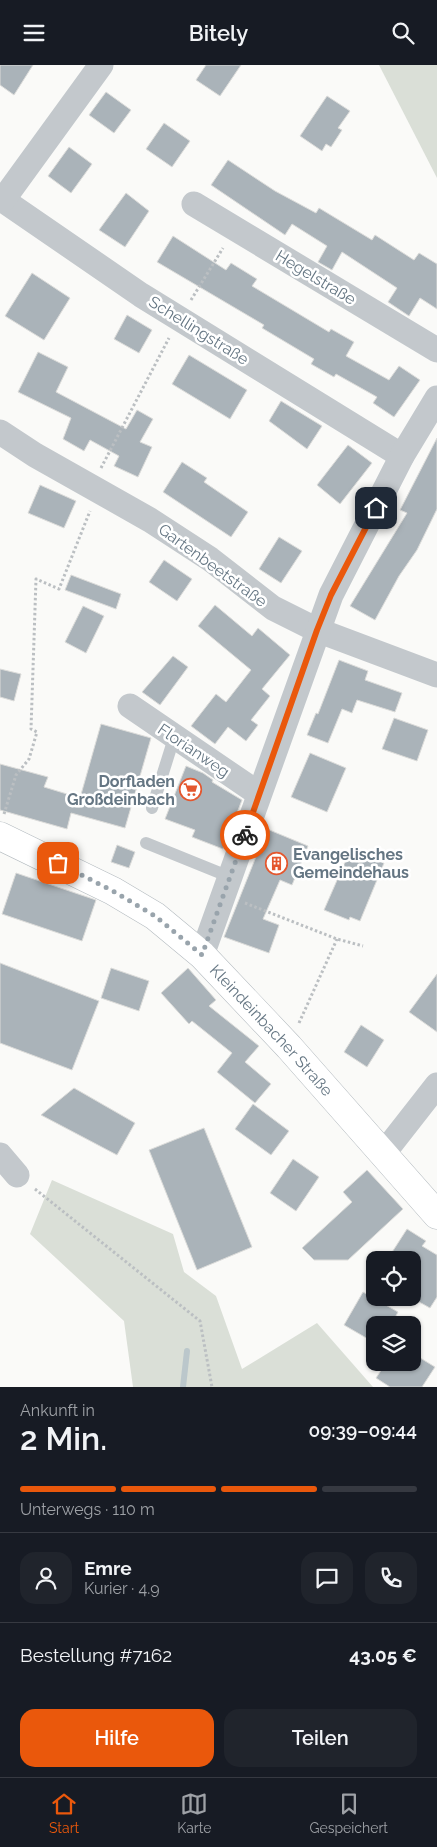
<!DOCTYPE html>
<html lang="de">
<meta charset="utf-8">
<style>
:root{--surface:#171b24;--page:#20242c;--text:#f1f3f6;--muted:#9ea1a6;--line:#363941;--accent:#ea580c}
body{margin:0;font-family:Raleway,sans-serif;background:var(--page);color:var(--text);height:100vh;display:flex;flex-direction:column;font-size:19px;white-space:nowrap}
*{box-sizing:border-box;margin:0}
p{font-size:16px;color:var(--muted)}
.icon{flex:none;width:28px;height:28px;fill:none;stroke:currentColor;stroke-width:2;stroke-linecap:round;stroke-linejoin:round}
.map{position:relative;height:1322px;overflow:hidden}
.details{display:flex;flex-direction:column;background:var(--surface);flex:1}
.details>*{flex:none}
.buttons{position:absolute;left:366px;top:1186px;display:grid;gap:10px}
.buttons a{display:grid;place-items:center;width:55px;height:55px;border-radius:10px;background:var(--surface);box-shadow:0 1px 4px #0004;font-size:25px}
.pin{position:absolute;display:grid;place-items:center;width:42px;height:42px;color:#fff;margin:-21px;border-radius:10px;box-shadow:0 2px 8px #0006}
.courier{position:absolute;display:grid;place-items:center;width:50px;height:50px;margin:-25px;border:4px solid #ea580c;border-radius:50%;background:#fff;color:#222;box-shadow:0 1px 6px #0007}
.head em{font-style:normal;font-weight:600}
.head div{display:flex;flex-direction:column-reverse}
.head{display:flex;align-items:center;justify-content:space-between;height:85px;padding:0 20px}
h1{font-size:32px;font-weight:600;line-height:38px}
.bar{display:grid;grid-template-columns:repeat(4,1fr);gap:8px 5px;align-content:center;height:60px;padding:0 20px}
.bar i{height:6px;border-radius:4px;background:var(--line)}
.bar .on{background:var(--accent)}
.bar p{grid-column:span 4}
.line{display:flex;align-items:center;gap:12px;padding:0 20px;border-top:1px solid var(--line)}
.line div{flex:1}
.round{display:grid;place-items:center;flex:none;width:52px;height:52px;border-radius:15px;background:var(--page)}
.action{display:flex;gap:10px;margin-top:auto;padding:10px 20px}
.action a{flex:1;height:58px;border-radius:15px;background:var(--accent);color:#fff;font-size:20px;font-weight:600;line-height:58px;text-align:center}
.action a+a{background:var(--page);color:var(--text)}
header{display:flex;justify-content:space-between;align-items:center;height:65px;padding:0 20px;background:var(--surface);font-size:22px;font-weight:600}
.tab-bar{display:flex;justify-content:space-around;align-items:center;height:70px;border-top:1px solid var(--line);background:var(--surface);font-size:14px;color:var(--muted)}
.tab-bar a{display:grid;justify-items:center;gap:2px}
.tab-bar .on{color:var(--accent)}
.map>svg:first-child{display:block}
</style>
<header><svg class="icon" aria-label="menu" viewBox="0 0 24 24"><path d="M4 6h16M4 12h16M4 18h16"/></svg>Bitely<svg class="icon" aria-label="search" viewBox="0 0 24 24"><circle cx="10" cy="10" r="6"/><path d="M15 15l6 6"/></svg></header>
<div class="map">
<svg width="437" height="1322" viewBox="0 0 437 1322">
<rect width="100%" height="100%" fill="#fafaf8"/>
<g fill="#dadfd7">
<polygon points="379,0 437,0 437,113"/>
<polygon points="52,1115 173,1169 184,1207 216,1231 242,1304 317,1258 373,1322 133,1322 124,1256 30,1169"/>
</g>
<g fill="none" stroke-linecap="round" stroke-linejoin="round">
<polyline stroke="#bbc7cb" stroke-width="6" points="183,1322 187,1286"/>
</g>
<g fill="#aab3b9" stroke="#dcdcda">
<polygon points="0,0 33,0 14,30 0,20"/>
<polygon points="206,0 241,0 220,31 196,15"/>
<polygon points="106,27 131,45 114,68 89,50"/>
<polygon points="327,31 350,46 338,63 342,65 331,82 326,79 322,86 300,71"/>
<polygon points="164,58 190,76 172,102 146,84"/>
<polygon points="69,82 92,99 71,128 48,111"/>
<polygon points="228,95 275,126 316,148 319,143 372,175 375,170 414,195 419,188 437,199 437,244 420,233 409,251 388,237 397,223 342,187 332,205 318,197 327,181 292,159 285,170 211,120"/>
<polygon points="126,128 149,146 125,182 99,165"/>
<polygon points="173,171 226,205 231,198 257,214 252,221 329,267 331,264 354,277 346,291 389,315 399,301 420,315 394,352 373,338 377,332 336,309 334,312 311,299 314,294 262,263 264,260 157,197"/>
<polygon points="32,208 70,233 44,275 5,251"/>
<polygon points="127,250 152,265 139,288 114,274"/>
<polygon points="38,287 68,302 56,327 126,364 137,345 153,354 140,377 152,382 138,412 114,401 119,391 90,375 84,386 63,374 71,353 18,327"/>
<polygon points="189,290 247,325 230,354 172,319"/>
<polygon points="281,336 322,361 307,384 269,356"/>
<polygon points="437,373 437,444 417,485 399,511 375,555 350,541 407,448 400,445"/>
<polygon points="348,380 372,398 340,439 317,420"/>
<polygon points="182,397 207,413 204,417 248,447 231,472 163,427"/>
<polygon points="40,420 76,436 64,463 28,448"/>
<polygon points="279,472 302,486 281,518 259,504"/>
<polygon points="164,495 192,514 177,536 149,517"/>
<polygon points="71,510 121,529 116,544 65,525"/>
<polygon points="215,540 252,571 258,563 290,590 262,624 270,631 251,655 258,660 246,676 228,662 215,679 191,661 216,629 226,637 251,605 198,561"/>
<polygon points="83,541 104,551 86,588 65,577"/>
<polygon points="173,591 188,602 160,640 142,627"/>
<polygon points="339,595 368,606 365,615 402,628 395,647 357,635 352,648 342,644 328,678 307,670 316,648 318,649"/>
<polygon points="0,604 21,609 14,636 0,632"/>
<polygon points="394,653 428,665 417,696 382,684"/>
<polygon points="101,659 151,673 125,763 71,748 67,764 0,745 0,699 48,712 44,722 80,733"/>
<polygon points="310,688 346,703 327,747 291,732"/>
<polygon points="186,701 203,708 213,715 212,717 242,735 223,784 192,772 195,765 165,754"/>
<polygon points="267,764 308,781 292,820 280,815 263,854 279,860 269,888 224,872"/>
<polygon points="117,780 135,787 129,803 111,797"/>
<polygon points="352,781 359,798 370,792 384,798 360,856 350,852 349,855 324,845"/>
<polygon points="16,808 96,835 82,876 2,849"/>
<polygon points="0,898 99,936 72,1005 0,978"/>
<polygon points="111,903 149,916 139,946 101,933"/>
<polygon points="188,903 216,935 209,941 259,981 245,997 271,1019 255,1038 217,1007 232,988 192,956 189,959 161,928"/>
<polygon points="437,909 437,967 409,947"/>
<polygon points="361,960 384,975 367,1002 344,987"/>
<polygon points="74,1023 135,1058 117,1090 41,1050"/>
<polygon points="253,1039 289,1066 271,1090 235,1064"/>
<polygon points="204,1063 252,1182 197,1205 149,1085"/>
<polygon points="293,1094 319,1112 296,1146 270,1128"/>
<polygon points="367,1105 403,1144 348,1195 314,1195 302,1183 352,1137 343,1127"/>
<polygon points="407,1164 426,1176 422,1181 437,1190 437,1232 430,1243 412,1233 412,1195 387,1195"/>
<polygon points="363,1227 398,1247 391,1260 375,1260 375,1278 344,1260"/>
<polygon points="412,1288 435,1302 422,1322 390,1322 376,1313 386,1298 412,1298"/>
</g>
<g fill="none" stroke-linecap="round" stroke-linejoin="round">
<defs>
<g id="secondary">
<path id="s1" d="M0 771 113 826 155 851 202 890 289 982 437 1150"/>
</g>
</defs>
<use href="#secondary" stroke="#b3babf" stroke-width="29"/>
<g stroke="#bbbfc2" stroke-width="3" stroke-dasharray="2.5 2.5" stroke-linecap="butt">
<polyline points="191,235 223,183"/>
<polyline points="101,403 169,273"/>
<polyline points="4,749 16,710 29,694 37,667 31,664 36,514 59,524 90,446"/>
<polyline points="245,838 337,874 363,881"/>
<polyline points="299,958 337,874"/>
<polyline points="35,1124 200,1256 212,1322"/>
</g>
<g stroke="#c3c8cc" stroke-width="12">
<polyline points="152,743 174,673"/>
<polyline points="146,778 230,812"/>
</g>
<g stroke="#c3c8cc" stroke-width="25">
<polyline points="0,133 141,230 402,391"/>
<polyline points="3,135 101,0"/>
<polyline points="194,139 437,285"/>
<polyline points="0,367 35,390 150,455 210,494 273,543 317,565 437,610"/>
<polyline points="130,641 259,729"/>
<polyline points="202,890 331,530 402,391 437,333"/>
<polyline points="383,1089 437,1020"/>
<polyline points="0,1090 17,1110"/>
</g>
<use href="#secondary" stroke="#fff" stroke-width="28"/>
</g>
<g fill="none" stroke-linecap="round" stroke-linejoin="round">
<polyline stroke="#99a4ac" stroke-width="5" stroke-dasharray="0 9" points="58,798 113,826 155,851 202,890 245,770"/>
<polyline stroke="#ea580c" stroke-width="6" points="245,770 317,565 331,530 376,443"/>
</g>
<defs>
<symbol id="supermarket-ring" viewBox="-11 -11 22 22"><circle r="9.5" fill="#fff" stroke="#e4572e" stroke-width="1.5"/><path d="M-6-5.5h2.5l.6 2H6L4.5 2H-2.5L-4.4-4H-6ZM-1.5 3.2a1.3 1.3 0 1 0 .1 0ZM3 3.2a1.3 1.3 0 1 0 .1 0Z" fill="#e4572e"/></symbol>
<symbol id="building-ring" viewBox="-11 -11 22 22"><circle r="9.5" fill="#fff" stroke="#e4572e" stroke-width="1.5"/><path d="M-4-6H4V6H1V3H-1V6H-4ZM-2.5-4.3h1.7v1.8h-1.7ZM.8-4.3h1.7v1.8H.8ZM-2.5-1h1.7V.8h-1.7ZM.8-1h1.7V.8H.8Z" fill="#e4572e"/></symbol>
</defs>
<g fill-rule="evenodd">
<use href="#supermarket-ring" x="178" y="712" width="25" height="25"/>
<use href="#building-ring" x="264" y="786" width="25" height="25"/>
</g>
<g text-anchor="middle" stroke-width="5" stroke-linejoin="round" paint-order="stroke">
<g font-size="16" fill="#657683" stroke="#fff">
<text transform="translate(316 212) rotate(31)" y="6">Hegelstraße</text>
<text transform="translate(199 265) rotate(32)" y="6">Schellingstraße</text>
<text transform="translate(213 500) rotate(36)" y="6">Gartenbeetstraße</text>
<text transform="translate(194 685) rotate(34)" y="6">Florianweg</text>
<text dy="6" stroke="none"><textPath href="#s1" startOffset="338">Kleindeinbacher Straße</textPath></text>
</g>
<g font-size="16" font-weight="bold" fill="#657683" stroke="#fff" text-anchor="end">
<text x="175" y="722">Dorfladen<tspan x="175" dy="18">Großdeinbach</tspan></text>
<text x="293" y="795" text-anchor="start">Evangelisches<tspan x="293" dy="18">Gemeindehaus</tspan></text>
</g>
</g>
</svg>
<div class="buttons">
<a><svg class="icon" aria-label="locate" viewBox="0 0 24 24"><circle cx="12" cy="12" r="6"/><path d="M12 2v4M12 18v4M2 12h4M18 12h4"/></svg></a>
<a><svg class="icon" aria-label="layers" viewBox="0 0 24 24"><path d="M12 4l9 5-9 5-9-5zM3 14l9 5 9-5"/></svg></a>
</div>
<div class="pin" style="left:58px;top:798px;background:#ea580c"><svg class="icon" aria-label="bag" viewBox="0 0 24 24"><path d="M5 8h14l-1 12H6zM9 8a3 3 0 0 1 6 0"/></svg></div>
<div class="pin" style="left:376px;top:443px;background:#1f2937"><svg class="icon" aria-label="home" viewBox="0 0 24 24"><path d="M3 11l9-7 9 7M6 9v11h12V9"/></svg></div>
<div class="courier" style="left:245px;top:770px"><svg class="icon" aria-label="bike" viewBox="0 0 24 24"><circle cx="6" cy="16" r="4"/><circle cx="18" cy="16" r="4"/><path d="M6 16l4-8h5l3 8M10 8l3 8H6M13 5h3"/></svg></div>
</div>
<section class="details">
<div class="head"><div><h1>2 Min.</h1><p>Ankunft in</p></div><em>09:39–09:44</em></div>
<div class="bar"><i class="on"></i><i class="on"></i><i class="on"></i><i></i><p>Unterwegs · 110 m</p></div>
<div class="line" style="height:90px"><a class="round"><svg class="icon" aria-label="person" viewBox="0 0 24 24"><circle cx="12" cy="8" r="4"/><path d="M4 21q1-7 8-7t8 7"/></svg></a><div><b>Emre</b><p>Kurier · 4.9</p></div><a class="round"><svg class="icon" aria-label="chat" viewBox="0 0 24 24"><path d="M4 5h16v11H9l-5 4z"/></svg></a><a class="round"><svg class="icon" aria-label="phone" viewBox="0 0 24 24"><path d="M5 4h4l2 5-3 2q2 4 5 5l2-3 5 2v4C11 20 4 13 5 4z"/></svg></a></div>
<div class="line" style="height:65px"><div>Bestellung #7162</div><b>43.05 €</b></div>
<div class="action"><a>Hilfe</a><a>Teilen</a></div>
</section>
<nav class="tab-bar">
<a class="on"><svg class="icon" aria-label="home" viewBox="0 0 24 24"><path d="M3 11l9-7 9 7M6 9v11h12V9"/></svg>Start</a>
<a><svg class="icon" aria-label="map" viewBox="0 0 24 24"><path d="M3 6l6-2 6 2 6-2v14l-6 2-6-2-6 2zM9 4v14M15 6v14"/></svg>Karte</a>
<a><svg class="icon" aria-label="saved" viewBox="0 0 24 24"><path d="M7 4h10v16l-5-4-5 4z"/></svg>Gespeichert</a>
</nav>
